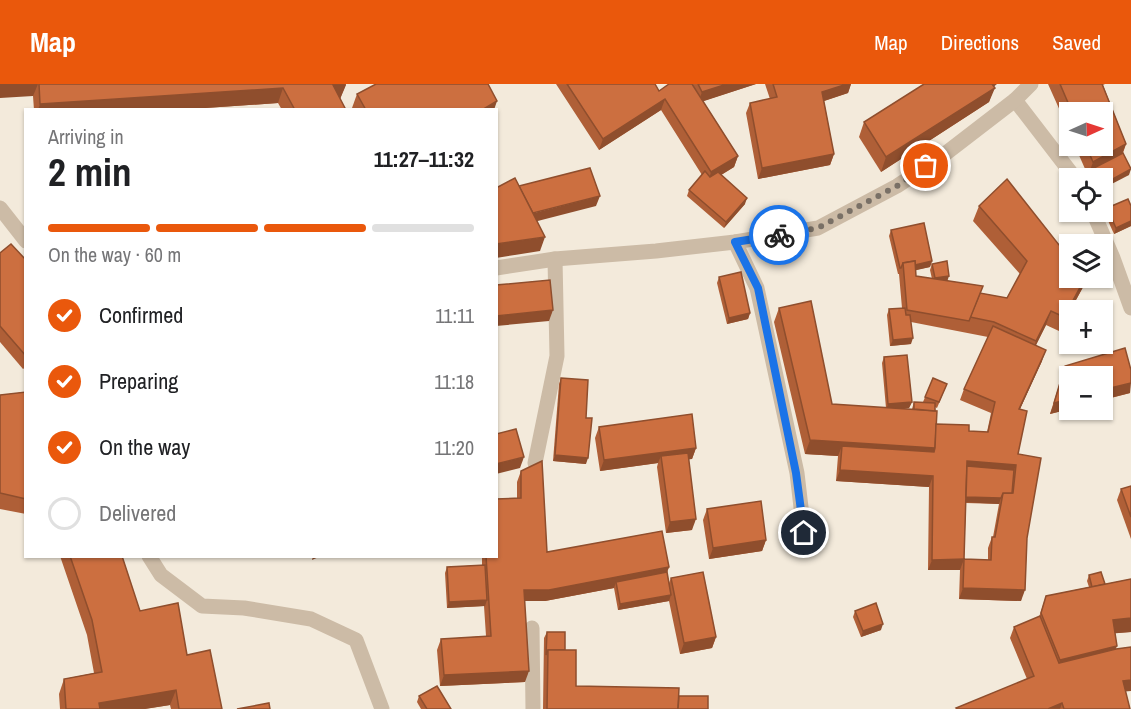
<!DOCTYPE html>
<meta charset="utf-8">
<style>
:root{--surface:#fff;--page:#f2f2f2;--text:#202124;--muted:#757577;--line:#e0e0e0;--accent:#ea580c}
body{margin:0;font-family:"Archivo Narrow",sans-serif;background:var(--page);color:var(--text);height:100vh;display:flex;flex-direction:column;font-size:22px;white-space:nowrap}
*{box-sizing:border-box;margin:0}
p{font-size:20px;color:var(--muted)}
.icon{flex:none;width:33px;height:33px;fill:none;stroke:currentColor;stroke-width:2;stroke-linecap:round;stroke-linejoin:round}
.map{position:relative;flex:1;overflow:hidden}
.details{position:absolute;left:24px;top:24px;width:474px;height:450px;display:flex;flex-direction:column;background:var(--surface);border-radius:0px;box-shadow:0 2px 4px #0004}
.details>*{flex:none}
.needle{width:39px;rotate:87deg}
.fabs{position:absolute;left:1059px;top:18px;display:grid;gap:12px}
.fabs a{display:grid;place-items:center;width:54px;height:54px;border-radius:0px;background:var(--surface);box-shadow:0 2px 4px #0004;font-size:30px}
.pin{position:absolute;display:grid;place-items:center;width:51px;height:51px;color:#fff;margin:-26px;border:3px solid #fff;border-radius:50%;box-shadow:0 2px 6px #0007}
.courier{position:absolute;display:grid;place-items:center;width:60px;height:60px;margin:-30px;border:4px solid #1a73e8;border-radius:50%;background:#fff;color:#222;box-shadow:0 2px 8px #0007}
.headline em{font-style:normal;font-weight:800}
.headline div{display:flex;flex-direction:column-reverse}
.headline{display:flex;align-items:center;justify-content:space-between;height:102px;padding:0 24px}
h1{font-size:39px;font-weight:800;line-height:45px}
.bar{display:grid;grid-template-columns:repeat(4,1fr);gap:9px 6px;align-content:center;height:72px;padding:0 24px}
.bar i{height:8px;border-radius:4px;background:var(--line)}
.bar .on{background:var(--accent)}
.bar p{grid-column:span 4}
ol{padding:0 24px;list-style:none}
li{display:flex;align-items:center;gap:18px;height:66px}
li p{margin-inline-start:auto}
li .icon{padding:6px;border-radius:50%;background:var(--accent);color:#fff;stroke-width:4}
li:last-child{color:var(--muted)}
li i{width:33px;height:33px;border:3px solid var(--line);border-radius:50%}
header{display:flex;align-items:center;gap:36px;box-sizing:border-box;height:84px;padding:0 30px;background:var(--accent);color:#fff}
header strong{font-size:28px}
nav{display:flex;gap:33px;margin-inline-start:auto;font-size:21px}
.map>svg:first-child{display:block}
</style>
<header>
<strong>Map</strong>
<nav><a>Map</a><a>Directions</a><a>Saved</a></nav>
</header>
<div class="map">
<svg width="1131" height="625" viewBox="0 0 1131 625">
<rect width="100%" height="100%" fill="#f3eadb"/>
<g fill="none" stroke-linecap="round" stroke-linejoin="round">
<g stroke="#ccbba6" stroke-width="15">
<polyline points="1031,0 1015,16 1075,94"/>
<polyline points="0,124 26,157"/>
<polyline points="1093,128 1113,174 1131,224"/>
<polyline points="735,158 757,204 797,389 804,449"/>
<polyline points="496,184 555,175 656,167 735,158 818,144 897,102 941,73 1015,16"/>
<polyline points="535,379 557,272 555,175"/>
<polyline points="149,472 161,491 202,522 244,524 311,535 356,556 382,625"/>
<polyline points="532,544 533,625"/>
</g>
</g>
<g fill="#af5f37" fill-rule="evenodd">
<polygon points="0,0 346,0 340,15 346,26 282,26 278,19 176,26 34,26 33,12"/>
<polygon points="556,0 655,0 659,7 669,0 756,0 703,17 738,72 734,83 721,91 745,120 724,144 687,112 689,106 702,91 661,26 599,66"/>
<polygon points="765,0 851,0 848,9 824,17 834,70 830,81 758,95 746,29 750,19 770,15"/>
<polygon points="1048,0 1105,0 1103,1 1126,60 1123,69 1129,91 1102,94 1089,94 1075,62 1102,62 1102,28 1070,28 1070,49"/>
<polygon points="994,3 989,18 881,88 859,53 864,38"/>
<polygon points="357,10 494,26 353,26 352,24"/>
<path d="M979 122 1059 161 1088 194 1059 247 1046 241 1036 261 1042 277 1020 325 1018 370 1027 454 1021 517 959 515 960 486H928L929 403 836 397 838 372 805 370 774 238 779 224 832 320 886 324 882 279 884 273 912 318 909 324 900 325H912L914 318H923L933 294 947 300 937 324 935 323 936 340 969 347 987 348 991 329 960 316 964 305 988 253 911 238V260L890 262 887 231 889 225 902 224 899 190H898L889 152 891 146 932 177 930 183 915 186 916 192 932 195 930 186 932 180 947 197 980 209 1007 214 1020 190 973 137ZM966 419 999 420 993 453H992L988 464V476L964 475Z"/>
<polygon points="1131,122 1131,142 1114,150 1105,130 1107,124"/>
<polygon points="0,169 26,176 26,283 23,285 0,258"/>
<polygon points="719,193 750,229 748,235 727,240 717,199"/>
<polygon points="1065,282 1130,309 1050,330"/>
<polygon points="561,294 586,380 553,377 559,300"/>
<polygon points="26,308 26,430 0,425 0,311"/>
<polygon points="599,343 696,364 692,375 688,375 692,446 666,449 657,383 658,379 600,387 595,354"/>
<polygon points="521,387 547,468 669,483 667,488 669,499 671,494 716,553 712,564 680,570 669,517 618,526 614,504 545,517 525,517 525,598 440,602 437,566 441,555 486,552 484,522 447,524 445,489 447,483 482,481 482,472 496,472 517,415 517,398"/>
<polygon points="1131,402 1131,455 1117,416 1121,405"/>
<polygon points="707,425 766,456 762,467 709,475 703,436"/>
<polygon points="60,472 122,472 140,527 187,571 222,625 171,625 170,621 144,625 60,625 59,610 64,595 94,589 87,551"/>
<polygon points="1089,491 1105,500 1131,495 1131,548 1115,549 1117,562 1115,565 1131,563 1131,607 1125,607 1130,625 956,625 956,624 1027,595 1010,554 1014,543 1039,533 1046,512 1089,503 1087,497"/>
<polygon points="855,527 881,546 861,553 853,533"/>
<polygon points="547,548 565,566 576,602 679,612 708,625 543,625 544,554"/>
<polygon points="419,612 451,625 421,625 417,618"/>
</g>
<g fill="#8f4e2d">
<polygon points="0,0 38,0 33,12 0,14"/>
<polygon points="727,0 756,0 698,19 702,8"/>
<polygon points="847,0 851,0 848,9 818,19 822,8"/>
<polygon points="992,0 997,0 986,9 995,4 989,18 881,88 886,73"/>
<polygon points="333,1 346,1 340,15"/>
<polygon points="283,4 278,19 176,26 38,26 40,20"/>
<polygon points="665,15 661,26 599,66 603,55"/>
<polygon points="497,17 494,26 482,26"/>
<polygon points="1126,60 1120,75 1090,86 1088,92 1093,78"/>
<polygon points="834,70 830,81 758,95 762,84"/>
<polygon points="738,72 734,83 708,99 711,88"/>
<polygon points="1131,85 1129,91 1102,105 1102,101"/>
<polygon points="600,112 596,122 526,140 530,130"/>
<polygon points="747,114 745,120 724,144 726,138"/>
<polygon points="1131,137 1131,142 1114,150 1116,144"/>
<polygon points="545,153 540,167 496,174 496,160"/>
<polygon points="932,177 930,183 904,189 904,183"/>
<polygon points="949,192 947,198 933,200 935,194"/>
<polygon points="1085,194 1088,194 1059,247 1064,233"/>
<polygon points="553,226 549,237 496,242 496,232"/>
<polygon points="1051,227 1046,241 1031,271 1036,257"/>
<polygon points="750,229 748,235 727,240 729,234"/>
<polygon points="913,254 911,260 890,262 893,256"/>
<polygon points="1046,266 1042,277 1015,336 1019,325"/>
<polygon points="1131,299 1130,309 1102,316 1102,306"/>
<polygon points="1070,315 1070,325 1050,330 1054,319"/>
<polygon points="912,318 909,324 886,326 888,320"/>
<polygon points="810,356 935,364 930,378 842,362 838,372 805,370"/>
<polygon points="696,364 692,375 662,379 661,372 658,379 600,387 604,376"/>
<polygon points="555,371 588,374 586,380 553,377"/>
<polygon points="524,373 520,384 496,390 496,380"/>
<polygon points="967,377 1016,381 1012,392 965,388"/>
<polygon points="840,386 933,392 929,403 836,397"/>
<polygon points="963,413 1001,414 999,420 961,418"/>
<polygon points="696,435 692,446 666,449 670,438"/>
<polygon points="766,456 762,467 709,475 713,464"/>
<polygon points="313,472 321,472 312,476"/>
<polygon points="964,475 960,486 928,486 932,476"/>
<polygon points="669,483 665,494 616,498 614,504 545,517 520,517 524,506"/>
<polygon points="963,504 1025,506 1021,517 959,515"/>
<polygon points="671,511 669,517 618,526 620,520"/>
<polygon points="487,516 485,522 447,524 449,518"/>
<polygon points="1131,534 1131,548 1107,550 1113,536"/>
<polygon points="883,540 881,546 861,553 863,547"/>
<polygon points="716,553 712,564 680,570 684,559"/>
<polygon points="1117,562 1111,576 1055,590 1060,576"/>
<polygon points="529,587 525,598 440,602 444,591"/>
<polygon points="1131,596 1131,607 1119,608 1123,597"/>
<polygon points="176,606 170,621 145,625 97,625 99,619"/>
<polygon points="1062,619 1060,625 1048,625"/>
</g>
<g fill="#cc6f40" stroke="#8f4e2d" stroke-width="1.5" fill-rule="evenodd">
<polygon points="39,0 346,0 333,1 346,26 295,26 283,4 40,20"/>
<polygon points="376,0 488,0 497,17 482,26 366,26 357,10"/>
<polygon points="567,0 655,0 659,7 669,0 692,0 738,72 711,88 665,15 603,55"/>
<polygon points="698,0 727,0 702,8"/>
<polygon points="773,0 847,0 822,8 834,70 762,84 750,19 777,13"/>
<polygon points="924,0 992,0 995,4 886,73 864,38"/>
<polygon points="1060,0 1102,0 1126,60 1093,78 1086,62 1102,62 1102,28 1072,28"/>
<polygon points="1123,69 1131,85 1102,101 1102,94 1095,94 1090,86"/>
<polygon points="590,84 600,112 533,129 519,102"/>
<polygon points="705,87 710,93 718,88 747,114 726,138 689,106"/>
<polygon points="515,94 545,153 496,160 496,104"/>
<polygon points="1007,95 1059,161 1070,166 1070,194 1085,194 1064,233 1051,227 1036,257 994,238 970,233 980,209 1007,214 1027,177 979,122"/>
<polygon points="1128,115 1131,122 1131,137 1116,144 1107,124"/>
<polygon points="924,139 932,177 915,181 915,177 903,179 901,184 900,184 891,146"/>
<polygon points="11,160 26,176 26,272 0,242 0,169"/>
<polygon points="915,177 916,192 983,202 969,237 907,226 903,179"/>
<polygon points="947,177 949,192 935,194 932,180"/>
<polygon points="741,188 750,229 729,234 719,193"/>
<polygon points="550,196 553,226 496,232 496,201"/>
<polygon points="811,217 832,320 937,327 935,364 810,356 779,224"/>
<polygon points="905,224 906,231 910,231 913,254 893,256 889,225"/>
<path d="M993 242 1046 266 1019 325 1027 327 1018 370 1041 374 1027 454 1025 506 963 504 964 475 932 476 933 392 840 386 842 362 934 368 935 364 936 340 969 341V347L988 348 995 318 964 305ZM967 377 1016 381 1013 409H1003L995 453H992L991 476 964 475Z"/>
<polygon points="1125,264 1131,286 1131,299 1102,306 1102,292 1070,292 1070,315 1054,319 1065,282"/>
<polygon points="907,271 912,318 888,320 884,273"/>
<polygon points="561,294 588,296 586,334 592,334 588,374 555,371"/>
<polygon points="933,294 947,300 939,318 925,313"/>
<polygon points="26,308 26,415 0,409 0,311"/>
<polygon points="914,318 935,319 935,327 914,325"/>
<polygon points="692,330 696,364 604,376 599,343"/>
<polygon points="516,345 524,373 496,380 496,350"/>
<polygon points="688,369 696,435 670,438 661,372"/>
<polygon points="542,377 547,468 662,447 669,483 549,506 524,506 529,587 444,591 441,555 491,552 486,472 496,472 496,415 521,414 521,387"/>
<polygon points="967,382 1014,386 1012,409 1003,409 1001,414 966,413"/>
<polygon points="1131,402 1131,433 1121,405"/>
<polygon points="761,417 766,456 713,464 707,425"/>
<polygon points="70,472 122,472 140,527 178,519 187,571 210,566 222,625 179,625 176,606 99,619 100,625 66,625 64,595 102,588 92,536"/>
<polygon points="485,481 487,516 449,518 447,483"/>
<polygon points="667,488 671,511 620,520 616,498"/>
<polygon points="703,488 716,553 684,559 671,494"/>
<polygon points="1101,488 1105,500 1092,503 1089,491"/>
<polygon points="1131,495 1131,534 1113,536 1117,562 1060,576 1041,529 1046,512"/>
<polygon points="876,519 883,540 863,547 855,527"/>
<polygon points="1040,532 1059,579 1116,565 1131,563 1131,596 1123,597 1130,625 1064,625 1062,619 1048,625 957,625 956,624 1034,592 1014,543"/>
<polygon points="547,548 565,548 565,566 548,566 546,571"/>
<polygon points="548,566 576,566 576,602 679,604 678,625 547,625"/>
<polygon points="437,602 451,625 427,625 419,612"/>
<polygon points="679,612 708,612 708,625 678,625"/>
<polygon points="269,619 270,625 237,625"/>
</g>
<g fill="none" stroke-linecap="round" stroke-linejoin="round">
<polyline stroke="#797066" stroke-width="6" stroke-dasharray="0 10.8" points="779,151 818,144 897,102 926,82"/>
<polyline stroke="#1a73e8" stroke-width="8" points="779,151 735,158 758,204 796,389 804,449"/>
</g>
</svg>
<div class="fabs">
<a><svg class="needle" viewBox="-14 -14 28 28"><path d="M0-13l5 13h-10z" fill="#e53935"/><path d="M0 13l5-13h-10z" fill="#757577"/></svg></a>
<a><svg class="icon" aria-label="locate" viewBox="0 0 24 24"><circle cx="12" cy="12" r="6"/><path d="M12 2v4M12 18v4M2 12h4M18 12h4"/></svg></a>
<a><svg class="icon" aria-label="layers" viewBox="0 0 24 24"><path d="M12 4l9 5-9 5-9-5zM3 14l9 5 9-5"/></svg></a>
<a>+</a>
<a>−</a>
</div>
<div class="pin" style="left:926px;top:82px;background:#ea580c"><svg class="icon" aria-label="bag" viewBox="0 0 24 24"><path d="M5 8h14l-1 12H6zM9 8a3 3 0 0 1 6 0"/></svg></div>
<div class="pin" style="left:804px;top:449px;background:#1f2937"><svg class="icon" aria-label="home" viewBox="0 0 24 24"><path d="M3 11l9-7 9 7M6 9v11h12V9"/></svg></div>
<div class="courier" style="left:779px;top:151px"><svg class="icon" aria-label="bike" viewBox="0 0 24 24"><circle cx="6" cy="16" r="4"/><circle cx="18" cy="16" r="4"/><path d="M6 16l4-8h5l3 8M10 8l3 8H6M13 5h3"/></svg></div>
<section class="details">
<div class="headline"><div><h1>2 min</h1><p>Arriving in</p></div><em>11:27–11:32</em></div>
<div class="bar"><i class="on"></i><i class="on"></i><i class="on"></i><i></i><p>On the way · 60 m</p></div>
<ol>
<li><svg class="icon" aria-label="check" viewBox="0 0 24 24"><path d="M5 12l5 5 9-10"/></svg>Confirmed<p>11:11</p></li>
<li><svg class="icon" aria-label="check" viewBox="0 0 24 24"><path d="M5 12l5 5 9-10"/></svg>Preparing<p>11:18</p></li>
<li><svg class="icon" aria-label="check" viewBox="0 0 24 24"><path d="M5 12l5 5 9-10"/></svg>On the way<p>11:20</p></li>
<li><i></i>Delivered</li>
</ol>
</section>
</div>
